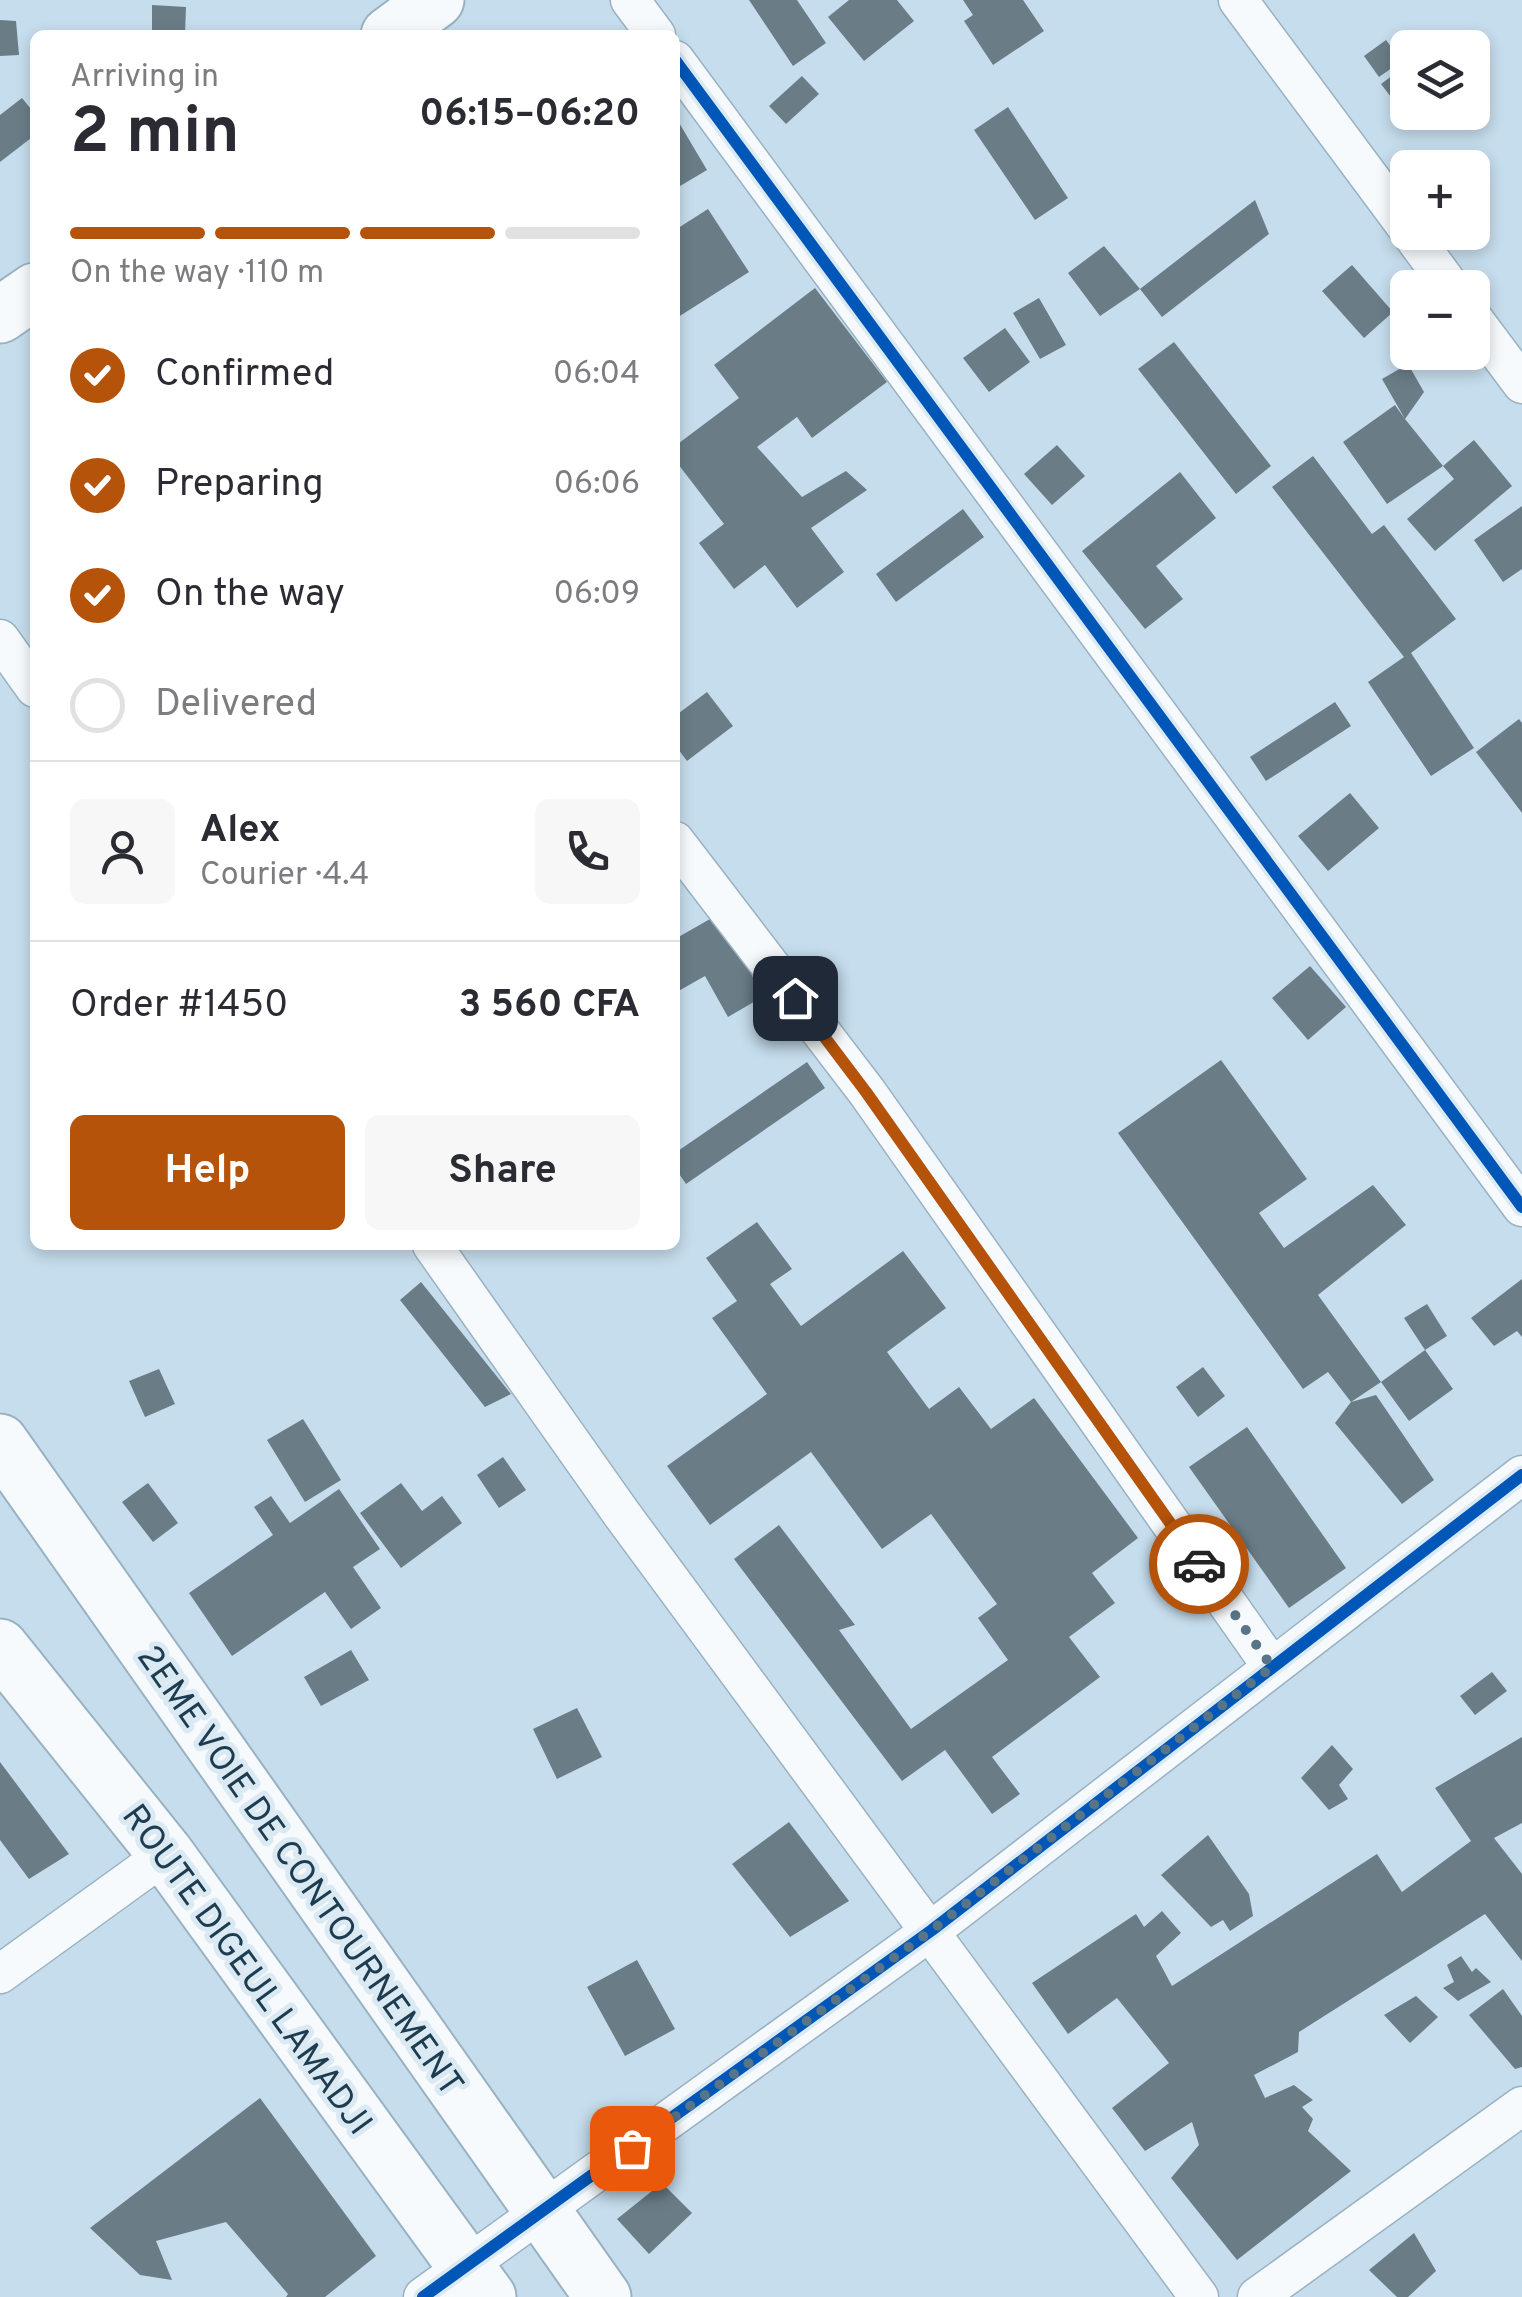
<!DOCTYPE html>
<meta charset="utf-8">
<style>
:root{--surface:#fff;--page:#f7f7f7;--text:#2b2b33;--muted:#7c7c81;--line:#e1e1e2;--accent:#b45309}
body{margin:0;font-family:Overpass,sans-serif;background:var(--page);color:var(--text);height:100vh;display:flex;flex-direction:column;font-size:38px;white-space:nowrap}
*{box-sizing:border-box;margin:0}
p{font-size:32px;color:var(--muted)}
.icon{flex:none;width:55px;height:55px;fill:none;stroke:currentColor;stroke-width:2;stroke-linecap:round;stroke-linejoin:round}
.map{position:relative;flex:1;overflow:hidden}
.panel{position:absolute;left:30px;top:30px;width:650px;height:1220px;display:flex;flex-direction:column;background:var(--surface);border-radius:15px;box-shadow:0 5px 15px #0003}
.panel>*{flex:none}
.fabs{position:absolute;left:1390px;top:30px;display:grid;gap:20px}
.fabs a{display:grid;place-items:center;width:100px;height:100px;border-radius:15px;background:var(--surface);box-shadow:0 5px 15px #0003;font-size:50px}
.pin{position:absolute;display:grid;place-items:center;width:85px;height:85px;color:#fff;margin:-42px;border-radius:20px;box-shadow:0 5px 15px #0006}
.courier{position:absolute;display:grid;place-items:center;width:100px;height:100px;margin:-50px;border:8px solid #b45309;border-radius:50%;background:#fff;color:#222;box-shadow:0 2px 12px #0007}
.overview em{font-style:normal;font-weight:700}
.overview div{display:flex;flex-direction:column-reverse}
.overview{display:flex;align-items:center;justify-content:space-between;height:170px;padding:0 40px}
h1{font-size:65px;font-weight:700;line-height:75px}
.bar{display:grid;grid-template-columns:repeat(4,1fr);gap:15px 10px;align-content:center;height:120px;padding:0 40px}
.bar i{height:12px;border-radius:8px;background:var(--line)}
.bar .active{background:var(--accent)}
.bar p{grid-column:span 4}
.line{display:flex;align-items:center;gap:25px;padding:0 40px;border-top:2px solid var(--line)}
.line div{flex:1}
.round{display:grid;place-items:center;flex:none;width:105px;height:105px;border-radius:15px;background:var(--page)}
ol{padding:0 40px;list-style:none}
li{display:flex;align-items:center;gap:30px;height:110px}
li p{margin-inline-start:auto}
li .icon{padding:10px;border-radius:50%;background:var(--accent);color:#fff;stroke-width:4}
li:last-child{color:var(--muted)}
li i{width:55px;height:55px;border:5px solid var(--line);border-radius:50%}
.cta{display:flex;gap:20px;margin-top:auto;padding:20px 40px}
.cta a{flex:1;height:115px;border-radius:15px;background:var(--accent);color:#fff;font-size:40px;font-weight:700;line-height:115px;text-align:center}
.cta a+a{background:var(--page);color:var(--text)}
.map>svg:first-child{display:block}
</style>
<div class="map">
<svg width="1522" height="2297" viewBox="0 0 1522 2297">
<rect width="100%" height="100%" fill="#c6dded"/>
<g fill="#6a7d87">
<polygon points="749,0 797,0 826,43 793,66"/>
<polygon points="849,0 897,0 914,21 864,61 828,17"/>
<polygon points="963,0 1023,0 1044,31 993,65 964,21 973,15"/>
<polygon points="152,5 186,7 185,35 152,35"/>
<polygon points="0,20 16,21 19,55 0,56"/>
<polygon points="1386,40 1402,61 1379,77 1364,56"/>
<polygon points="1404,67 1408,91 1394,101 1381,84"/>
<polygon points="802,76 819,94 786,124 769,106"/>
<polygon points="22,98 35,114 35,135 0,162 0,115"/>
<polygon points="1008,107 1068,198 1035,220 974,130"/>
<polygon points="675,116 707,170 675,189"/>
<polygon points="1255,200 1269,234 1162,317 1140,289"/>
<polygon points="708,209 749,272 675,319 675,230"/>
<polygon points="1104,246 1140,289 1100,316 1068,273"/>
<polygon points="1352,265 1393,312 1364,338 1322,291"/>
<polygon points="815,288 887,382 812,438 797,417 757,447 802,497 846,471 867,490 811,528 844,572 797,608 765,565 734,589 699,543 724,524 675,460 675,446 739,398 714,365"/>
<polygon points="1039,298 1066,345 1040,359 1013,313"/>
<polygon points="1005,328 1030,362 989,392 963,358"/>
<polygon points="1174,342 1271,466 1236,494 1138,369"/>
<polygon points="1408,364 1424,392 1405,419 1443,466 1474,440 1512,486 1435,551 1407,519 1454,479 1443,466 1387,504 1343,442 1395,405 1405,419 1382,379"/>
<polygon points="1057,445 1085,476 1052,505 1024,474"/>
<polygon points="1313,456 1372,534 1384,525 1456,619 1411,653 1474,748 1431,776 1368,682 1404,657 1272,487"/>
<polygon points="1180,472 1216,518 1156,566 1183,599 1145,629 1082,551"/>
<polygon points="1522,506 1522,569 1503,582 1474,540"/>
<polygon points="963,509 984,537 896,602 876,574"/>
<polygon points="707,692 733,726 687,761 675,745 675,716"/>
<polygon points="1335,702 1351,726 1266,781 1250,757"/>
<polygon points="1519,719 1522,723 1522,813 1476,752"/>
<polygon points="1350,793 1379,828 1328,871 1298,836"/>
<polygon points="717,915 764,996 728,1017 705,976 675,993 675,939"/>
<polygon points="1310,966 1346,1007 1308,1040 1272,998"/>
<polygon points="1221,1060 1307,1179 1259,1213 1284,1248 1373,1185 1406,1225 1318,1295 1381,1382 1351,1402 1376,1395 1434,1480 1402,1504 1335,1423 1351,1402 1328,1372 1303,1389 1118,1133"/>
<polygon points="807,1062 825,1088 686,1184 675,1168 675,1153"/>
<polygon points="757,1222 792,1269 770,1284 801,1326 903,1251 946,1308 887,1352 929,1409 959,1387 991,1429 1034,1398 1138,1538 1092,1573 1115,1603 1069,1637 1100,1677 992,1757 1020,1794 992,1814 945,1750 902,1781 734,1559 779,1525 855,1625 839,1630 911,1729 1008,1660 978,1618 997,1604 931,1514 882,1549 811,1452 710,1525 667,1466 767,1394 712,1318 737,1301 706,1258"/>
<polygon points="1522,1279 1522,1337 1517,1331 1494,1346 1471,1318"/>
<polygon points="421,1282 511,1394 485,1407 400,1300"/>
<polygon points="1427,1304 1447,1336 1425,1350 1404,1318"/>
<polygon points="1425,1350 1453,1389 1409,1421 1381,1382"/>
<polygon points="1203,1367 1225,1396 1198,1417 1176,1387"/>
<polygon points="159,1369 175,1404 145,1417 129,1381"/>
<polygon points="303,1419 341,1480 305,1502 267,1440"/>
<polygon points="1247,1427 1346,1568 1289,1608 1189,1467"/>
<polygon points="503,1457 526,1490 499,1508 477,1475"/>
<polygon points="148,1483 178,1523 153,1542 122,1502"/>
<polygon points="401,1483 422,1511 442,1496 462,1523 401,1568 360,1513"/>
<polygon points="339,1489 380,1549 353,1567 381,1608 351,1629 325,1592 232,1656 189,1593 273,1535 254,1507 271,1496 290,1523"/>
<polygon points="351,1650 369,1680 321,1706 304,1677"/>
<polygon points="1492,1672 1507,1691 1475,1715 1460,1696"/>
<polygon points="577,1708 602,1757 557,1779 533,1729"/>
<polygon points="1522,1737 1522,1823 1494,1838 1522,1874 1522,1961 1485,1914 1299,2032 1298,2052 1254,2075 1265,2098 1294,2085 1313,2100 1302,2107 1313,2119 1308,2131 1351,2171 1237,2260 1171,2178 1199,2145 1192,2122 1145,2151 1112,2108 1169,2063 1117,1998 1068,2034 1032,1983 1136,1914 1144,1927 1162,1911 1181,1933 1156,1956 1172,1986 1377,1854 1402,1892 1471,1841 1435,1788"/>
<polygon points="1332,1745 1353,1769 1339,1785 1348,1799 1329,1810 1301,1778"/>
<polygon points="0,1762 69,1854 29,1879 0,1840"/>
<polygon points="789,1822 849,1901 790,1937 732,1864"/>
<polygon points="1208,1835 1249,1894 1253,1916 1230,1931 1223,1920 1211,1927 1161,1875"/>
<polygon points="1461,1956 1472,1972 1476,1968 1491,1982 1458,2001 1443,1988 1454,1982 1447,1965"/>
<polygon points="637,1960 675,2029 625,2056 587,1987"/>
<polygon points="1503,1989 1522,2016 1522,2067 1515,2069 1469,2015"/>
<polygon points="1416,1996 1438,2017 1410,2043 1384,2015"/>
<polygon points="260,2098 376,2256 325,2297 286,2297 288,2294 226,2222 156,2241 172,2280 140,2275 90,2228"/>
<polygon points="662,2183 692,2213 649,2254 617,2219"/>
<polygon points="1414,2233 1436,2271 1408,2297 1397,2297 1369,2270"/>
</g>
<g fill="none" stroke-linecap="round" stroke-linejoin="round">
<defs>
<g id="street">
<polyline points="630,0 656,35"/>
<polyline points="1238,0 1408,229"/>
<polyline points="675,60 1522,1207"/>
<polyline points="1410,232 1451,288"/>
<polyline points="1472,317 1522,384"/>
<polyline points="0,639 35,688"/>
<polyline points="675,841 867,1092 1272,1667"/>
<polyline points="432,1245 621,1513 1199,2297"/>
<polyline points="0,1974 166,1854"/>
<polyline points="423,2297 932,1930 1522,1475"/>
<polyline points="1257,2297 1522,2106"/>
</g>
<g id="secondary">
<polyline points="389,35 436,0"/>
<polyline points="0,315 35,291"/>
<polyline points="0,1442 603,2297"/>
<polyline points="0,1647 166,1854 488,2297"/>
</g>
</defs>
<use href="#street" stroke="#99b2c2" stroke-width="41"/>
<use href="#secondary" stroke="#99b2c2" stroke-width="59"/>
<use href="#street" stroke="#f6fafc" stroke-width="38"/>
<use href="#secondary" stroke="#f6fafc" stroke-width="55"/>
<defs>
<g id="cycleway">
<polyline points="675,60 1522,1207"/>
<polyline points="423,2297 932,1930 1522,1475"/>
</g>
</defs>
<use href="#cycleway" stroke="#dbe9f3" stroke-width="19"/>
<use href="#cycleway" stroke="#0057b8" stroke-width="12"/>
</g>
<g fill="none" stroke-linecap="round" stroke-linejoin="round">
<polyline stroke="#587487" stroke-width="10" stroke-dasharray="0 18" points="632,2148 932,1930 1272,1667 1199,1564"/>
<polyline stroke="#b45309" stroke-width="12" points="795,998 866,1092 1199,1564"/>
</g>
<g text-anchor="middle" stroke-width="10" stroke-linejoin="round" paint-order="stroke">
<g font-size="35" fill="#1d3c50" stroke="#dbe9f3">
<text transform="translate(301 1870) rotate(55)" y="12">2EME VOIE DE CONTOURNEMENT</text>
<text transform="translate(248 1969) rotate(54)" y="12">ROUTE DIGEUL LAMADJI</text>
</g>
</g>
</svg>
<div class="fabs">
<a><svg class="icon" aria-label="layers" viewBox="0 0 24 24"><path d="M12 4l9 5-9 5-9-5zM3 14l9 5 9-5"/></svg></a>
<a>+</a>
<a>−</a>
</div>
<div class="pin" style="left:632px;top:2148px;background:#ea580c"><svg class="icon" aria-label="bag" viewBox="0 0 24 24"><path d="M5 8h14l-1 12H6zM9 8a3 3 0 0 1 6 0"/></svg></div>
<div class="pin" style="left:795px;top:998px;background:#1f2937"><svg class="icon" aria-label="home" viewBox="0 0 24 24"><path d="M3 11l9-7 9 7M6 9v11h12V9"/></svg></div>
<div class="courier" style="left:1199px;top:1564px"><svg class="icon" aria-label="car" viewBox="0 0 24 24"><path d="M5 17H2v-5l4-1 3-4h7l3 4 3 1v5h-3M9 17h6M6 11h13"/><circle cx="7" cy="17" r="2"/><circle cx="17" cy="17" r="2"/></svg></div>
<section class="panel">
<div class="overview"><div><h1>2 min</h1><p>Arriving in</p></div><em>06:15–06:20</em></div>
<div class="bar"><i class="active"></i><i class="active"></i><i class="active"></i><i></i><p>On the way · 110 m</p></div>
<ol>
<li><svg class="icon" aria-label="check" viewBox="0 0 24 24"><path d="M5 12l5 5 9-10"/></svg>Confirmed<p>06:04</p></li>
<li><svg class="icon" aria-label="check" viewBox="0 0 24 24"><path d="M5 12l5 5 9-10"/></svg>Preparing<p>06:06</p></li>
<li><svg class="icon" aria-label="check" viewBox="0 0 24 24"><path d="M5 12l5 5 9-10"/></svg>On the way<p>06:09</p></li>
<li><i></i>Delivered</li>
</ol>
<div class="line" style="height:180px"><a class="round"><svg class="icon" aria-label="person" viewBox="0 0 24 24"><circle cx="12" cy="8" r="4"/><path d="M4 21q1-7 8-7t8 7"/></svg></a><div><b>Alex</b><p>Courier · 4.4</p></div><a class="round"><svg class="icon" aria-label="phone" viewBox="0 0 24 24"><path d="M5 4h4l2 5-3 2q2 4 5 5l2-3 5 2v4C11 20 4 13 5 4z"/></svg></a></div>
<div class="line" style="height:130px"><div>Order #1450</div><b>3 560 CFA</b></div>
<div class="cta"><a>Help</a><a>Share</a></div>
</section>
</div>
